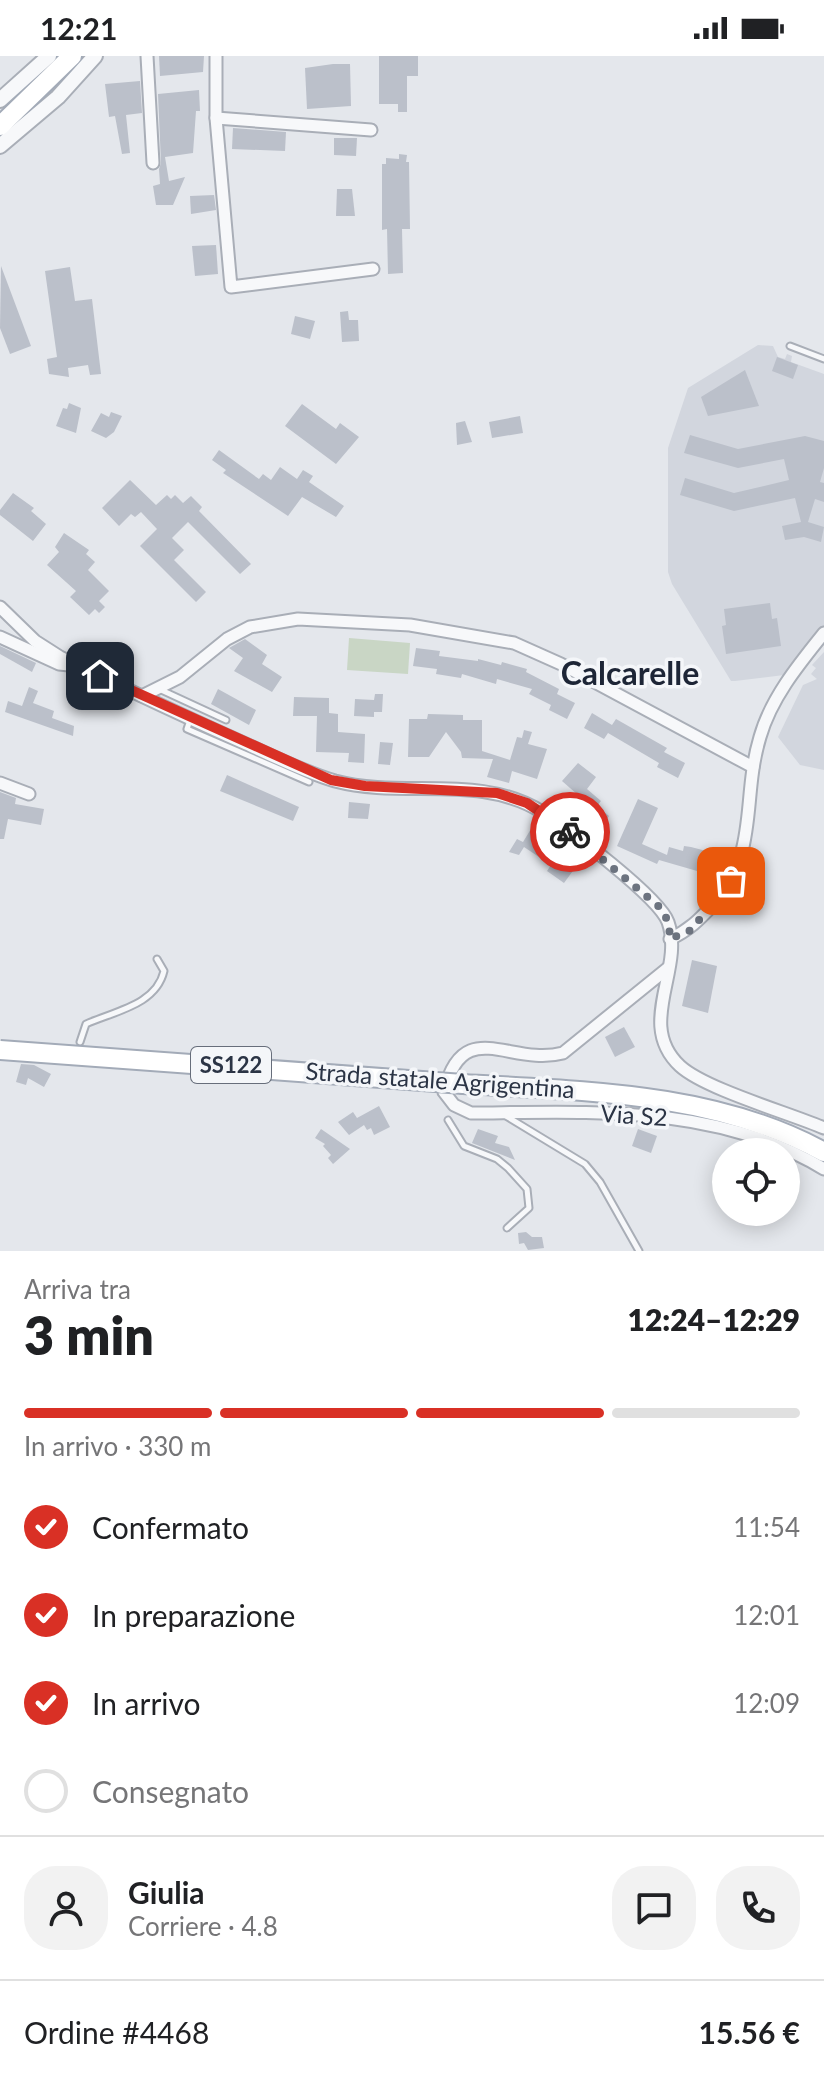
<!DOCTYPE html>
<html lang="it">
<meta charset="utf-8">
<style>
:root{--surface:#fff;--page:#f2f2f2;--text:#202124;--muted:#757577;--line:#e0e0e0;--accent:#d93025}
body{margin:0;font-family:Lato,sans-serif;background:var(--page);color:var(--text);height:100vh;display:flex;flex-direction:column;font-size:30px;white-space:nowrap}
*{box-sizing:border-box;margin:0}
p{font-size:26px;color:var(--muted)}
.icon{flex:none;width:44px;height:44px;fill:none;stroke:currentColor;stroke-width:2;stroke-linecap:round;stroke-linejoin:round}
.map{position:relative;height:1195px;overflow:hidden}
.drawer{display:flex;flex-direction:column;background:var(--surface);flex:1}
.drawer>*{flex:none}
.tools{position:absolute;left:712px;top:1082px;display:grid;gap:16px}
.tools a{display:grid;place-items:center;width:88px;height:88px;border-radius:50%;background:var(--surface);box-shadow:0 4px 20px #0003;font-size:40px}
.pin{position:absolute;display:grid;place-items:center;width:68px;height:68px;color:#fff;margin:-34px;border-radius:16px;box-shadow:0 4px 12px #0006}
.courier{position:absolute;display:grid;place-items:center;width:80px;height:80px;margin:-40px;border:6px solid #d93025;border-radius:50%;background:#fff;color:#222;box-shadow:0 2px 10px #0007}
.overview em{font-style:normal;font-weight:800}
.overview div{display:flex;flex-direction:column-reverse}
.overview{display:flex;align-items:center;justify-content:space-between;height:136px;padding:0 24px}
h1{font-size:52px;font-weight:800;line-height:60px}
.bar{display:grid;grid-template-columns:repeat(4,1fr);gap:12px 8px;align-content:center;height:96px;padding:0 24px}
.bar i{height:10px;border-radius:6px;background:var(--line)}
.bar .active{background:var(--accent)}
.bar p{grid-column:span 4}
.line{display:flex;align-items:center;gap:20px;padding:0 24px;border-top:2px solid var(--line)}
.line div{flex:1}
.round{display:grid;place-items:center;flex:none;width:84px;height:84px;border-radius:32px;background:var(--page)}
ol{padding:0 24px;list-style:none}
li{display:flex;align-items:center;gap:24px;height:88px}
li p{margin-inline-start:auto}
li .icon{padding:8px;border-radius:50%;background:var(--accent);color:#fff;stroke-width:4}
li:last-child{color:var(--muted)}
li i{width:44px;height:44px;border:4px solid var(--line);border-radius:50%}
.status{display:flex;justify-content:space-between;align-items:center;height:56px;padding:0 40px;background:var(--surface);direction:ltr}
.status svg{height:22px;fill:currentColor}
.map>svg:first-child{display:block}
</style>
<div class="status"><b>12:21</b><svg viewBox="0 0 49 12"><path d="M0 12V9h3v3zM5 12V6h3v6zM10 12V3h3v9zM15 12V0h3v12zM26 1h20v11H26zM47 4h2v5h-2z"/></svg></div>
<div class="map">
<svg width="824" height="1195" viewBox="0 0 824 1195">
<rect width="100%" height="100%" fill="#e4e7ec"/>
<g fill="#d2d6de">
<polygon points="758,289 773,290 778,301 785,303 787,298 792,300 791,306 824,318 824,571 784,619 735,625 731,625 672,528 668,516 668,392 688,332"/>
<polygon points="824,596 824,714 800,709 778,681 803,629 817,623 811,618 816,612 812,609"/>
</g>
<polygon fill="#c9d6c5" points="349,582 410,587 408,618 347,614"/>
<g fill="#bbc0ca">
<polygon points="159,0 204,0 203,16 160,20"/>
<polygon points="379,0 418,0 418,20 407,20 407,56 398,56 398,48 379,48"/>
<polygon points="333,8 350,8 351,50 307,53 305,12"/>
<polygon points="140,25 142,57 126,59 130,97 122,98 115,60 109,61 105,28"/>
<polygon points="199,34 200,55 196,55 193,97 165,101 169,125 185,121 173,149 156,149 153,130 160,128 159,113 161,107 158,38"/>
<polygon points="233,72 286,76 285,95 232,93"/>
<polygon points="334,82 357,82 356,100 334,99"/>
<polygon points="399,98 407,99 406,106 409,106 410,173 402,173 403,217 388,218 387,173 382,174 382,108 386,108 386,102 399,103"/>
<polygon points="337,133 352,133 355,160 336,160"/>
<polygon points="214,139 216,154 191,158 190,140"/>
<polygon points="216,189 218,218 195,220 192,190"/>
<polygon points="1,210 31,290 10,298 0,272"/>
<polygon points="70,211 75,245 92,243 101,318 90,319 88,309 68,312 69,321 49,318 47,303 57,301 45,215"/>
<polygon points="348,255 349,264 358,264 359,285 342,286 340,256"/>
<polygon points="295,260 315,265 310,283 291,278"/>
<polygon points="777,301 798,309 793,323 772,315"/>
<polygon points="745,314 759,350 708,360 701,341"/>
<polygon points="69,347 81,352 76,377 56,370 63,352 67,353"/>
<polygon points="302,348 336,373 340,367 359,381 336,408 285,370"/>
<polygon points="111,356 122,360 114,376 106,382 91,375 101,357 109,361"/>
<polygon points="520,360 523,377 492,382 489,366"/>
<polygon points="465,365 472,386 457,389 456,367"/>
<polygon points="690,379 738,393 805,380 824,385 824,412 820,426 824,427 824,446 815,443 808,466 824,471 821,486 804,481 785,484 782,470 801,466 795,442 734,455 680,439 685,422 734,437 789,424 784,403 738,412 684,397"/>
<polygon points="219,394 259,423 263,418 271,424 280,411 297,423 303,414 313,420 309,426 344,450 336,461 302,441 288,460 223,417 226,414 212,404"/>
<polygon points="130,424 156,449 167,439 171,443 175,439 183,447 191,440 202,451 199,455 251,508 240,518 188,466 172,482 184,494 174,504 206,536 196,546 140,490 157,473 141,456 135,461 131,458 119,470 102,452"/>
<polygon points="13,437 34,452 31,455 46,468 33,485 0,459 0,454"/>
<polygon points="64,477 89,494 86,498 95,506 88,514 109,535 99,545 105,551 99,557 95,553 89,559 70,541 76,535 47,509 59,496 55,491"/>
<polygon points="770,547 772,563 777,562 781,590 726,598 722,570 726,569 724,553"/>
<polygon points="245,583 267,599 262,608 282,621 272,636 234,615 243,602 229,592"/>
<polygon points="0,590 36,607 32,616 0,598"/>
<polygon points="416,592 440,595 439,600 478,605 478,603 501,609 502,606 527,613 526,616 559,633 557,638 575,647 567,663 549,654 551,649 529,638 532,633 497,623 496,628 462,618 461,622 436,618 437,613 413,610"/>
<polygon points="29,631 38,635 33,647 54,655 52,662 74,670 73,680 5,656 8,645 22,650"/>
<polygon points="218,633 256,654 249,669 211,648"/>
<polygon points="375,638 383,638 382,656 374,656 374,661 354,660 355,643 374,644"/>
<polygon points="294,641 329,642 329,657 338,658 338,676 365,678 364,707 348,706 349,697 316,696 317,660 293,660"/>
<polygon points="592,657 612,669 616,663 667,692 664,696 685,707 678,722 657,711 659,707 608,677 604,683 584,672"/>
<polygon points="428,658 463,659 463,664 482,664 482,695 510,704 517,681 522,682 524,674 532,676 528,688 547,693 537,723 512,715 509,727 487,721 493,703 462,702 461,696 446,676 429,701 408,701 409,663 427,663"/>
<polygon points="380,686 393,687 390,709 378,708"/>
<polygon points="578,707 596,721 587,733 601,745 597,750 609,760 597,776 568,753 578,739 562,725"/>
<polygon points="227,719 299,751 293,765 220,735"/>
<polygon points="0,736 16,742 15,748 44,753 41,769 8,763 4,783 0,783"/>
<polygon points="638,743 658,752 642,788 667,799 669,791 683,795 684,790 691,791 710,796 704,817 659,804 657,808 617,790"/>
<polygon points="349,746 370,748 368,763 348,762"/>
<polygon points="531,773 552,787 548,793 575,812 564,827 547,815 551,809 524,791 519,799 509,796 517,783 523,786"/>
<polygon points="692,904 717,910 708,957 682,950"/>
<polygon points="624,971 635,991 615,1001 605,981"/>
<polygon points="21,1008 34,1009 51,1018 44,1031 28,1022 26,1029 16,1026"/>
<polygon points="379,1050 390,1071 374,1079 371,1072 367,1074 364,1069 349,1079 338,1066 353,1056 357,1062"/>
<polygon points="321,1073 350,1093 333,1108 328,1102 331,1099 323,1090 325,1088 315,1082"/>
<polygon points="478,1073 498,1080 495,1087 509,1091 515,1104 472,1087"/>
<polygon points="638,1073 657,1080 651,1097 632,1090"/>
<polygon points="526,1176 532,1181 542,1181 544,1192 528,1194 524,1187 519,1188 518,1177"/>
</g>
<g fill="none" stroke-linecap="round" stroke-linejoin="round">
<defs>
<g id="service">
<polyline points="790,290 824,303"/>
<polyline points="159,633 226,664"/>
<polyline points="190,664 187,673 309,726"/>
<path d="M80 986 86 968C115 955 156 949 164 915L157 903"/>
<polyline points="506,1060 585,1108 600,1126 639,1195"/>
<polyline points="448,1064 464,1090 497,1103 508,1112 527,1133 529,1152 507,1172"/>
</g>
<g id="minor">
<polyline points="147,0 153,107"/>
<polyline points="216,0 216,62 231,231 373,213"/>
<polyline points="216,62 371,74"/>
<path d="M0 551 35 585 60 601C122 631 183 660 246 688 275 701 304 716 335 725 403 743 480 717 542 756 567 772 659 841 668 866 685 914 635 968 680 1010 705 1033 789 1057 824 1072"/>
<polyline points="0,581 59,608 69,609"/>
<polyline points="142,640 180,621 227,583 250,571 298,563 410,569 514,587 561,608 753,711"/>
<polyline points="0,727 29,738"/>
<path d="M670 883C689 874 699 864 713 849 760 795 741 744 760 681 771 642 799 608 824 577"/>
<path d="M668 912 563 997C510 1011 463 958 444 1036L454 1049 471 1057C592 1056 717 1048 824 1113"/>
</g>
<g id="tertiary">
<polyline points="0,44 49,0"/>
<polyline points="0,90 58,41 95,0"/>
</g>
<g id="primary">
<polyline points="0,70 72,0"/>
<path d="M463 1028C584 1035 715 1036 824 1096"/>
</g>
</defs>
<use href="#service" stroke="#a9aeb7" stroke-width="9"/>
<use href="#minor" stroke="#a9aeb7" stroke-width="15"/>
<use href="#tertiary" stroke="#a9aeb7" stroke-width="18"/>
<use href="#primary" stroke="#a3abb8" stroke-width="22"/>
<use href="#service" stroke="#f7f8fa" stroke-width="5"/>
<use href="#minor" stroke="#f7f8fa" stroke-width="11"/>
<use href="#tertiary" stroke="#f7f8fa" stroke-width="14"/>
<use href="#primary" stroke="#fff" stroke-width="18"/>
<defs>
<polyline id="primary-bridge" points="0,994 463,1028"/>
</defs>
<use href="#primary-bridge" stroke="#a3abb8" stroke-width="22" stroke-linecap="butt"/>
<use href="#primary-bridge" stroke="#fff" stroke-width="18"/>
</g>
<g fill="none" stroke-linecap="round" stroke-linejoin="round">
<polyline stroke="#6c737f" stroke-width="8" stroke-dasharray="0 14.4" points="570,776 663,854 669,869 670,883 691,874 731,825"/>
<polyline stroke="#d93025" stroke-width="10" points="100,620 331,724 365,730 497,737 527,747 570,776"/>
</g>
<g text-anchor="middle" stroke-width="7" stroke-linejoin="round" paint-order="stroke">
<rect fill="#f4f6f9" stroke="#676e7b" stroke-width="2" x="191" y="991" width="80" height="36" rx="6"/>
<g font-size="22" font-weight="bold" fill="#2b3445">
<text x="231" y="1017">SS122</text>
</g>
<g font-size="24" fill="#2b3445" stroke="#f4f6f9">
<text transform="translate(440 1025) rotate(4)" y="8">Strada statale Agrigentina</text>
<text transform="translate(634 1060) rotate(4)" y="8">Via S2</text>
</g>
<g font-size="32" font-weight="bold" fill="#1d2536" stroke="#f4f6f9">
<text x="630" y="629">Calcarelle</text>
</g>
</g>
</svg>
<div class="tools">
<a><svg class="icon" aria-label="locate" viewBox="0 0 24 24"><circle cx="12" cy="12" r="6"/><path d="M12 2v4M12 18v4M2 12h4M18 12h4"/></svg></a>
</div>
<div class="pin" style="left:731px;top:825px;background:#ea580c"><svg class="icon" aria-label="bag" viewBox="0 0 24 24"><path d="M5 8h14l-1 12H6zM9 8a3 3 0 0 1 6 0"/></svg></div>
<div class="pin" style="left:100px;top:620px;background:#1f2937"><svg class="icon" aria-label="home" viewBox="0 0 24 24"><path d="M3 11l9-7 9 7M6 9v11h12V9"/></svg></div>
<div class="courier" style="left:570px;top:776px"><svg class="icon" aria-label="bike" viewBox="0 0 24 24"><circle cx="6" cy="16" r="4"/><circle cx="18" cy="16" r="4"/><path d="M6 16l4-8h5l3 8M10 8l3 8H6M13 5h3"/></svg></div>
</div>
<section class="drawer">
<div class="overview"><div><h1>3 min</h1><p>Arriva tra</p></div><em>12:24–12:29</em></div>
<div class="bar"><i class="active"></i><i class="active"></i><i class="active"></i><i></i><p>In arrivo · 330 m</p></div>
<ol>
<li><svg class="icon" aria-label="check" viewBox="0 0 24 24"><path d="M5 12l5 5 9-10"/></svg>Confermato<p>11:54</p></li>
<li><svg class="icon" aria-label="check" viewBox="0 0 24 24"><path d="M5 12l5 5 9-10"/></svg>In preparazione<p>12:01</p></li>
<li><svg class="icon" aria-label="check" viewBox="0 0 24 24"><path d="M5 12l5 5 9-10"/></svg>In arrivo<p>12:09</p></li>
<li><i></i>Consegnato</li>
</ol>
<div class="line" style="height:144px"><a class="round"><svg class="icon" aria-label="person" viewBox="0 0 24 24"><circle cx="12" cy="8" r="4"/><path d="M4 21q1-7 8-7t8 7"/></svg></a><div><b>Giulia</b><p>Corriere · 4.8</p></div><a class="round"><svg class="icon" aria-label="chat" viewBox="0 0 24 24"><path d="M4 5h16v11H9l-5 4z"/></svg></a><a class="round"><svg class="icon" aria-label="phone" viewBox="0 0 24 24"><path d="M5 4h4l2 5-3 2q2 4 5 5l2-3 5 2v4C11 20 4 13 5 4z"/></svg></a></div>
<div class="line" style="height:104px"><div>Ordine #4468</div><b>15.56 €</b></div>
</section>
